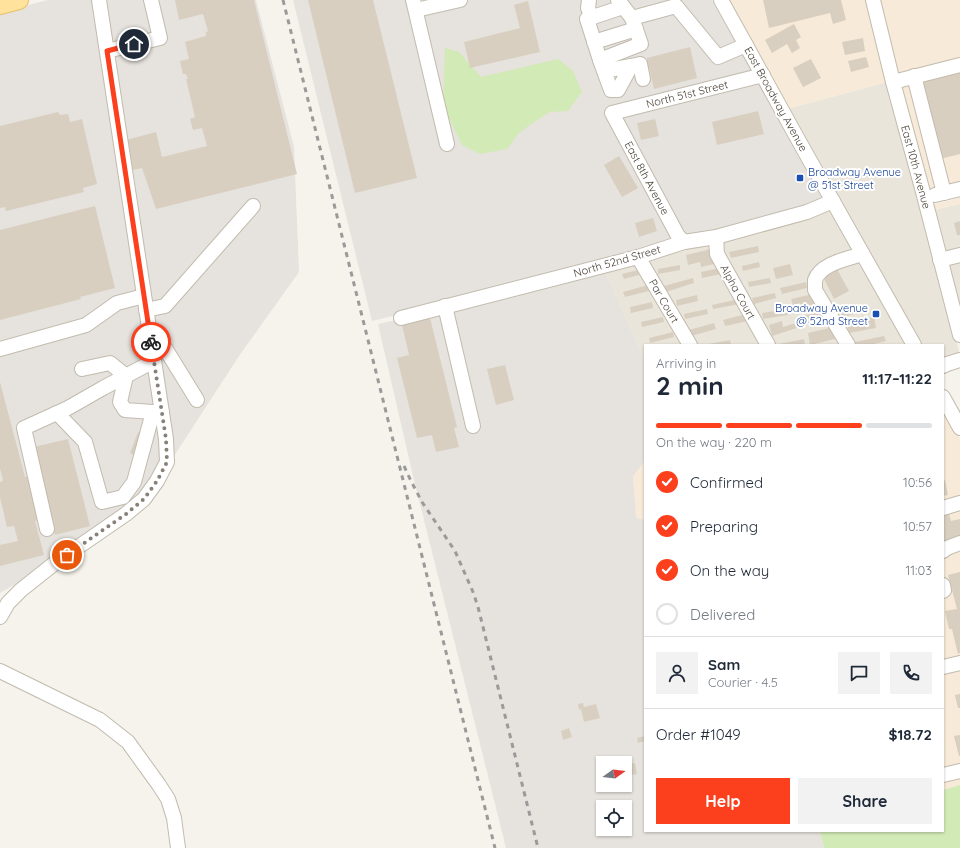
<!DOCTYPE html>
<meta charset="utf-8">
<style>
:root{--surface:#fff;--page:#f2f2f3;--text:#1f2937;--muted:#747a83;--line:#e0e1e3;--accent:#fc3f1d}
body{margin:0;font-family:Quicksand,sans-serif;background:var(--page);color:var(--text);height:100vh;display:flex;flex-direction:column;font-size:15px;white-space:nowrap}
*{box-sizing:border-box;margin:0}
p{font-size:13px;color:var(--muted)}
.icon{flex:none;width:22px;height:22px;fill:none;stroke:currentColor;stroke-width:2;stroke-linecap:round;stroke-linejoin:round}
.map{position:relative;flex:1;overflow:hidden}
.sheet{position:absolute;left:644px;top:344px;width:300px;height:488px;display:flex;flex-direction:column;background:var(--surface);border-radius:0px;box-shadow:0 1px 3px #0004}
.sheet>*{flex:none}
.needle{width:26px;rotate:76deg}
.controls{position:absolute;left:596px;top:756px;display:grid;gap:8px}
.controls a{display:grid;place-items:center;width:36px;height:36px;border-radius:0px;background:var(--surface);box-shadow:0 1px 3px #0004;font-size:20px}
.pin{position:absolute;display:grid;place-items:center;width:34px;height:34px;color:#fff;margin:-17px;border:2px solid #fff;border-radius:50%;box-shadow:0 1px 4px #0007}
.courier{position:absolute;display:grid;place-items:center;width:40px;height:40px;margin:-20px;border:3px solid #fc3f1d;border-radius:50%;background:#fff;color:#222;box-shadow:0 1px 5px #0007}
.head em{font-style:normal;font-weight:700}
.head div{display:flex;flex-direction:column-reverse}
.head{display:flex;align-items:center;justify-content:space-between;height:68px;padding:0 12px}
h1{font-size:26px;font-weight:700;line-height:30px}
.bar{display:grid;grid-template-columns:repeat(4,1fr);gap:6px 4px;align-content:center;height:48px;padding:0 12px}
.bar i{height:5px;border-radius:3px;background:var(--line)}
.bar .on{background:var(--accent)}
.bar p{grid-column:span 4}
.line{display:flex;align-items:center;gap:10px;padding:0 12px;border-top:1px solid var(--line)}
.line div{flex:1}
.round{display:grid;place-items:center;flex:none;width:42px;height:42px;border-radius:0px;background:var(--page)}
ol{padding:0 12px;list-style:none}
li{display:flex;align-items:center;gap:12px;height:44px}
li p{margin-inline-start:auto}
li .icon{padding:4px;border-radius:50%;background:var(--accent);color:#fff;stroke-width:4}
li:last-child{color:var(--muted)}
li i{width:22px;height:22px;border:2px solid var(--line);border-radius:50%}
.cta{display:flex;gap:8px;margin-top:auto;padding:8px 12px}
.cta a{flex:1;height:46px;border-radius:0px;background:var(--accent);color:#fff;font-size:16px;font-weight:700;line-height:46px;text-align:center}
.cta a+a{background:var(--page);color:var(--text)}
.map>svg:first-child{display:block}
</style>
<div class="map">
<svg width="960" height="848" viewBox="0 0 960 848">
<rect width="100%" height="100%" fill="#f6f3ec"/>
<g fill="#eae5da">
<polygon points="887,82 960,355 943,361 943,345 920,345 787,109"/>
<polygon points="960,204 960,250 945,254 934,210"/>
<polygon points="830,208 854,251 810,278 842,345 774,345 722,252 721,240"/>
<polygon points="710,243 762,345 696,345 646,260 681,251 685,248"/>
<polygon points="860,260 908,345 855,345 821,288 821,281 825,273"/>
<polygon points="960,261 960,313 947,264"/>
<polygon points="635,263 683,345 645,345 645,360 605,272"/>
</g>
<g fill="#f7ead8">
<polygon points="730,0 867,0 887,82 787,109 728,1"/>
<polygon points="880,0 960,0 960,194 930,201"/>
<polygon points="960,198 960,204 934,210 932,205"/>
<polygon points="943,408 960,439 960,658 943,661"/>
<polygon points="645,461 645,520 636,518 633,476"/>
<polygon points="960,668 960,766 943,770 943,672"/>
<polygon points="960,776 960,785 943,790 943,780"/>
</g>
<g fill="#e6e2dd" fill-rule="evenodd">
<polygon points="48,0 256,0 294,147 299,272 239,356 152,490 94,539 0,593 0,12"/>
<polygon points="293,0 420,0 422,9 463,0 712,0 755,77 611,113 680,247 372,321"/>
<polygon points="760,81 825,199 806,207 715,232 686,236 683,233 620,116"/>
<path d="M635 263 605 272 645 360V461L633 476 636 518 645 520V831H820L824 848H506L413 476 378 324 396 320 397 324ZM603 763H625V785H603ZM603 807H625V829H603Z"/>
</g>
<g fill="#d2eab5">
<polygon points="445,48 459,52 481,77 558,59 573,71 582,92 568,111 550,112 531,124 519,133 507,149 480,154 462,145 443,106"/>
<polygon points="960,785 960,848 824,848 820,831 943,831 943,790"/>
</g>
<g fill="#d8cfc1">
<polygon points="175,0 254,0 297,174 156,209 142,168 133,170 126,140 156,132 162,157 207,146 202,128 193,130 190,119 195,117 186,79 188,79 186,74 183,74 180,61 189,59 185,42 206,36 206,32 208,31 203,14 179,20"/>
<polygon points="308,0 373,0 417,178 355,193"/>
<polygon points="763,0 841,0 846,20 833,24 830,13 769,28"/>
<polygon points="528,1 540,52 470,68 464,42 520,28 514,5"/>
<polygon points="794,24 801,37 796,40 800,48 792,53 787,44 772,53 765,40"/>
<polygon points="863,38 865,51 845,55 842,42"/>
<polygon points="690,47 697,78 654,89 649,67 644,69 643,62 647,61 647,58"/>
<polygon points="866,57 869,67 851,72 848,61"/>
<polygon points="811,59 821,78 803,87 793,68"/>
<polygon points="960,72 960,154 940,159 921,82"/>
<polygon points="758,111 764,134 717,145 712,122"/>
<polygon points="58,112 60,115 68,114 70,122 82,119 97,184 83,188 84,192 6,211 5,207 0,208 0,126"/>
<polygon points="655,119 659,136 641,140 637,123"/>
<polygon points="619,156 638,188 622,197 604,165"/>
<polygon points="95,206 115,288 80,297 81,299 0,320 0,230"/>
<polygon points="653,218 657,231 639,237 635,223"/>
<polygon points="960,221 960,235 957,235 954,223"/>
<polygon points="758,246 759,252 731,258 729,252"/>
<polygon points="711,249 714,264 701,267 700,262 688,265 686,255"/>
<polygon points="759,262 760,267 743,271 742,266"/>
<polygon points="790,264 793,275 776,279 773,268"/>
<polygon points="680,265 680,270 658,274 658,269"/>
<polygon points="720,268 721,274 702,278 701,272"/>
<polygon points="837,269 849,291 834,299 823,277"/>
<polygon points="638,270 639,275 624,279 622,274"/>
<polygon points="693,278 694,283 666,292 664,286"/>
<polygon points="770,278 771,283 749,287 748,282"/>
<polygon points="806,282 807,288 782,294 780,288"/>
<polygon points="648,285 649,291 625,297 623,292"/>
<polygon points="775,293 776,298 754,304 752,298"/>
<polygon points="813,294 816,306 801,309 800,303 793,305 791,299"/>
<polygon points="697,295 698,301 677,306 676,300"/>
<polygon points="739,299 740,304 713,309 712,305"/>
<polygon points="652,302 653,308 631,313 630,307"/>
<polygon points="865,305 866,311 842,317 841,311"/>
<polygon points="707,309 708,314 685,319 684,314"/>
<polygon points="788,309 788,315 763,319 762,313"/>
<polygon points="823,311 825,318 801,325 799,317"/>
<polygon points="746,314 748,321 725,326 723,320"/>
<polygon points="663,317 664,322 642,327 641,322"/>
<polygon points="874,317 876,328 849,333 847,322"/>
<polygon points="430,318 457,427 454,428 459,447 436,452 432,435 417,438 397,358 409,355 402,325"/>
<polygon points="782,321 783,327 796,323 797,328 772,336 769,325"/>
<polygon points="714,323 716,329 691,336 689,330"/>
<polygon points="833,327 835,339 810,345 808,333"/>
<polygon points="673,332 674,337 650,343 649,338"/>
<polygon points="884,336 886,341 870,345 856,345 855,342"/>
<polygon points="804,339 805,345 779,345 779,344"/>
<polygon points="730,340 731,345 709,345 709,344"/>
<polygon points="505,365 514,400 496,405 487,369"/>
<polygon points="0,382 25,477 30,476 40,519 35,521 44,555 0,566 0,545 18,541 14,526 7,527 0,497 0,482 3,481 0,468"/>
<polygon points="138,432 144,434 136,456 130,453"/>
<polygon points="68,439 90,526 55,535 34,447"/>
<polygon points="945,480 948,495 943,496 943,481"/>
<polygon points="949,514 951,521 960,519 960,537 943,541 943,515"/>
<polygon points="960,572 960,653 958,654 952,629 949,629 945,611 957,609 948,575"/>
<polygon points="960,694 960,708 958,708 955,695"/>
<polygon points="583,703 584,707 596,704 600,718 584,722 581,709 579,710 578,704"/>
<polygon points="569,728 572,737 563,740 561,731"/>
<polygon points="960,735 960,756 959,756 954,736"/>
<polygon points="645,736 645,741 638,743 637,738"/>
<polygon points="635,763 637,774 632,775 630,764"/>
</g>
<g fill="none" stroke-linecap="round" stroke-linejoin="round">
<defs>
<g id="minor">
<polyline points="413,0 447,144"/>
<polyline points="589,0 588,8 592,18"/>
<polyline points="618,0 632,18 676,6 718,57 746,45"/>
<polyline points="721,0 800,143 914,345"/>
<polyline points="873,0 893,82 923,192 960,335"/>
<polyline points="416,10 460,0"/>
<polyline points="594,42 636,29"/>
<polyline points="107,51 160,38 151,0"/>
<polyline points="600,60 587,19 623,7"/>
<polyline points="631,66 640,64 643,79"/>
<polyline points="604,71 631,66 618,90 611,90 600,60 641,44 632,18"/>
<polyline points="914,76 944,193"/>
<polyline points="893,82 960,65"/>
<polyline points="935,195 960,189"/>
<polyline points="716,237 717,254 768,345"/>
<polyline points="684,242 678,236 612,113 763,75"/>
<polyline points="638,257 690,345"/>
<polyline points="940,260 960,255"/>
<polyline points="445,306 473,426"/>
<polyline points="146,310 165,306 253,206"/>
<polyline points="401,318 638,257 684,242 716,237 807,212 833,201"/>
<path d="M848 345 815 290C815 287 815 283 815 280 821 263 848 259 862 254"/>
<polyline points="0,349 86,325 117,303 144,296"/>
<polyline points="153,350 165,348 197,400"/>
<polyline points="943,366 947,364 960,360"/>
<polyline points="82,369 110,363 126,376 120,402 125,410 153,412"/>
<polyline points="943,397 960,428"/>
<polyline points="57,413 85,442 102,502 123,497 134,482 153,412 162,412"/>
<polyline points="943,508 960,503"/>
<polyline points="47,529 24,428 68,408 103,388 154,361"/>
<polyline points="943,551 947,548 960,543"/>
<polyline points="943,585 944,590 943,591"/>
<polyline points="0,617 8,603 21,590 55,563 126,514 144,499 157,481 167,462 166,439 99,0"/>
<polyline points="943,667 960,663"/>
<polyline points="0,671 100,720 128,742 159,785 168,799 174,818 178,848"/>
<polyline points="943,775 960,771"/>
</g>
<polyline id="major" points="0,5 19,0"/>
</defs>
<use href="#minor" stroke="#c2bbae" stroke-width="16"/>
<use href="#major" stroke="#e6c16a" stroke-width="20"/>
<use href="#minor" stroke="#fff" stroke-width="14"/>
<use href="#major" stroke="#ffe39c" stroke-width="18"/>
<g stroke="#9a9a9a" stroke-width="3" stroke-dasharray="5 5" stroke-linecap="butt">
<polyline points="283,0 495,848"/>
<polyline points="404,466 411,481 422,502 455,551 473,592 478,607 538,848"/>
</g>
</g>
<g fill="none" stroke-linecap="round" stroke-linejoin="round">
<polyline stroke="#878178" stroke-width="4" stroke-dasharray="0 7.2" points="67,555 126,514 144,499 157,481 167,462 166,439 151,342"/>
<polyline stroke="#fc3f1d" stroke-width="5" points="134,44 107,51 151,342"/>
</g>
<g fill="#1a4fb4" stroke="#fff" stroke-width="1.5">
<rect x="796" y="174" width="8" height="8" rx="2"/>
<rect x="872" y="310" width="8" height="8" rx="2"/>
</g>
<g text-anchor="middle" stroke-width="4" stroke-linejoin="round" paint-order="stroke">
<g font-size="11" fill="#4b4439" stroke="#fff">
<text transform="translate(687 94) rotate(-14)" y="4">North 51st Street</text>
<text transform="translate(776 99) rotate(61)" y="4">East Broadway Avenue</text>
<text transform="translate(916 167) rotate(75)" y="4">East 10th Avenue</text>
<text transform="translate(647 178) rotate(62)" y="4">East 8th Avenue</text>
<text transform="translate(617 261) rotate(-16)" y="4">North 52nd Street</text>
<text transform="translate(738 292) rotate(61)" y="4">Alpha Court</text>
<text transform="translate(664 301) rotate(60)" y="4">Par Court</text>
</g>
<g font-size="11" fill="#164399" stroke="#fff" text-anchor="start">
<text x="808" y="176">Broadway Avenue<tspan x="808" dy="13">@ 51st Street</tspan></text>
<text x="868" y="312" text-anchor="end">Broadway Avenue<tspan x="868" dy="13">@ 52nd Street</tspan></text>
</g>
</g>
</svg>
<div class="controls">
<a><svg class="needle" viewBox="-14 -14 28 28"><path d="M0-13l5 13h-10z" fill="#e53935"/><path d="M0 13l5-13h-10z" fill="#747a83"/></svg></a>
<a><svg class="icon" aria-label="locate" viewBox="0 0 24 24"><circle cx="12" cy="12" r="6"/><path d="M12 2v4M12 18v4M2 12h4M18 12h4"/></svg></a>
</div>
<div class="pin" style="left:67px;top:555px;background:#ea580c"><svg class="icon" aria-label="bag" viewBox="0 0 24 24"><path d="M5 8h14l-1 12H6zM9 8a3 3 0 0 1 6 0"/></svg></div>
<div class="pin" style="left:134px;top:44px;background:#1f2937"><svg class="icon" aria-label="home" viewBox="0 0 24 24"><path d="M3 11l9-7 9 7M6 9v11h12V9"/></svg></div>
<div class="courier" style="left:151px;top:342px"><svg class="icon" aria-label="bike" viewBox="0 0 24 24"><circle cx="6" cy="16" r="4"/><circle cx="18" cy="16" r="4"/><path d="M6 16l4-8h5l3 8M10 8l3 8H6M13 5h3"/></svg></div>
<section class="sheet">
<div class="head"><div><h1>2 min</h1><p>Arriving in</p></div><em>11:17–11:22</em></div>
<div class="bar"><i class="on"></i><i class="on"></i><i class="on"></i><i></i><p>On the way · 220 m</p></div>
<ol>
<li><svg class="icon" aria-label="check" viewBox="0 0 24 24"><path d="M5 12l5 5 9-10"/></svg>Confirmed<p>10:56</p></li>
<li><svg class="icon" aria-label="check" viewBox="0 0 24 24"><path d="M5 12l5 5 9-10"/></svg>Preparing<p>10:57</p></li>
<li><svg class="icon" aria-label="check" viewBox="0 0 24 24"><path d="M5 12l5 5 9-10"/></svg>On the way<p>11:03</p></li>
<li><i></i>Delivered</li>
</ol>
<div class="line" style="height:72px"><a class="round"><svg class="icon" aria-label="person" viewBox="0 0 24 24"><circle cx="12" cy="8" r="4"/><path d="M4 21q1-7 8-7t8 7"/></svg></a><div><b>Sam</b><p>Courier · 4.5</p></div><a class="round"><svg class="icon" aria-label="chat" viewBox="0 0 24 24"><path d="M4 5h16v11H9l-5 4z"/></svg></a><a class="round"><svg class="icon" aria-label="phone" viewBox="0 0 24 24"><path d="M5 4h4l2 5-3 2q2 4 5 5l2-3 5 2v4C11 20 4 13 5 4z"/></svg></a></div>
<div class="line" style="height:52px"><div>Order #1049</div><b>$18.72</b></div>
<div class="cta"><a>Help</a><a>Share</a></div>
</section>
</div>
